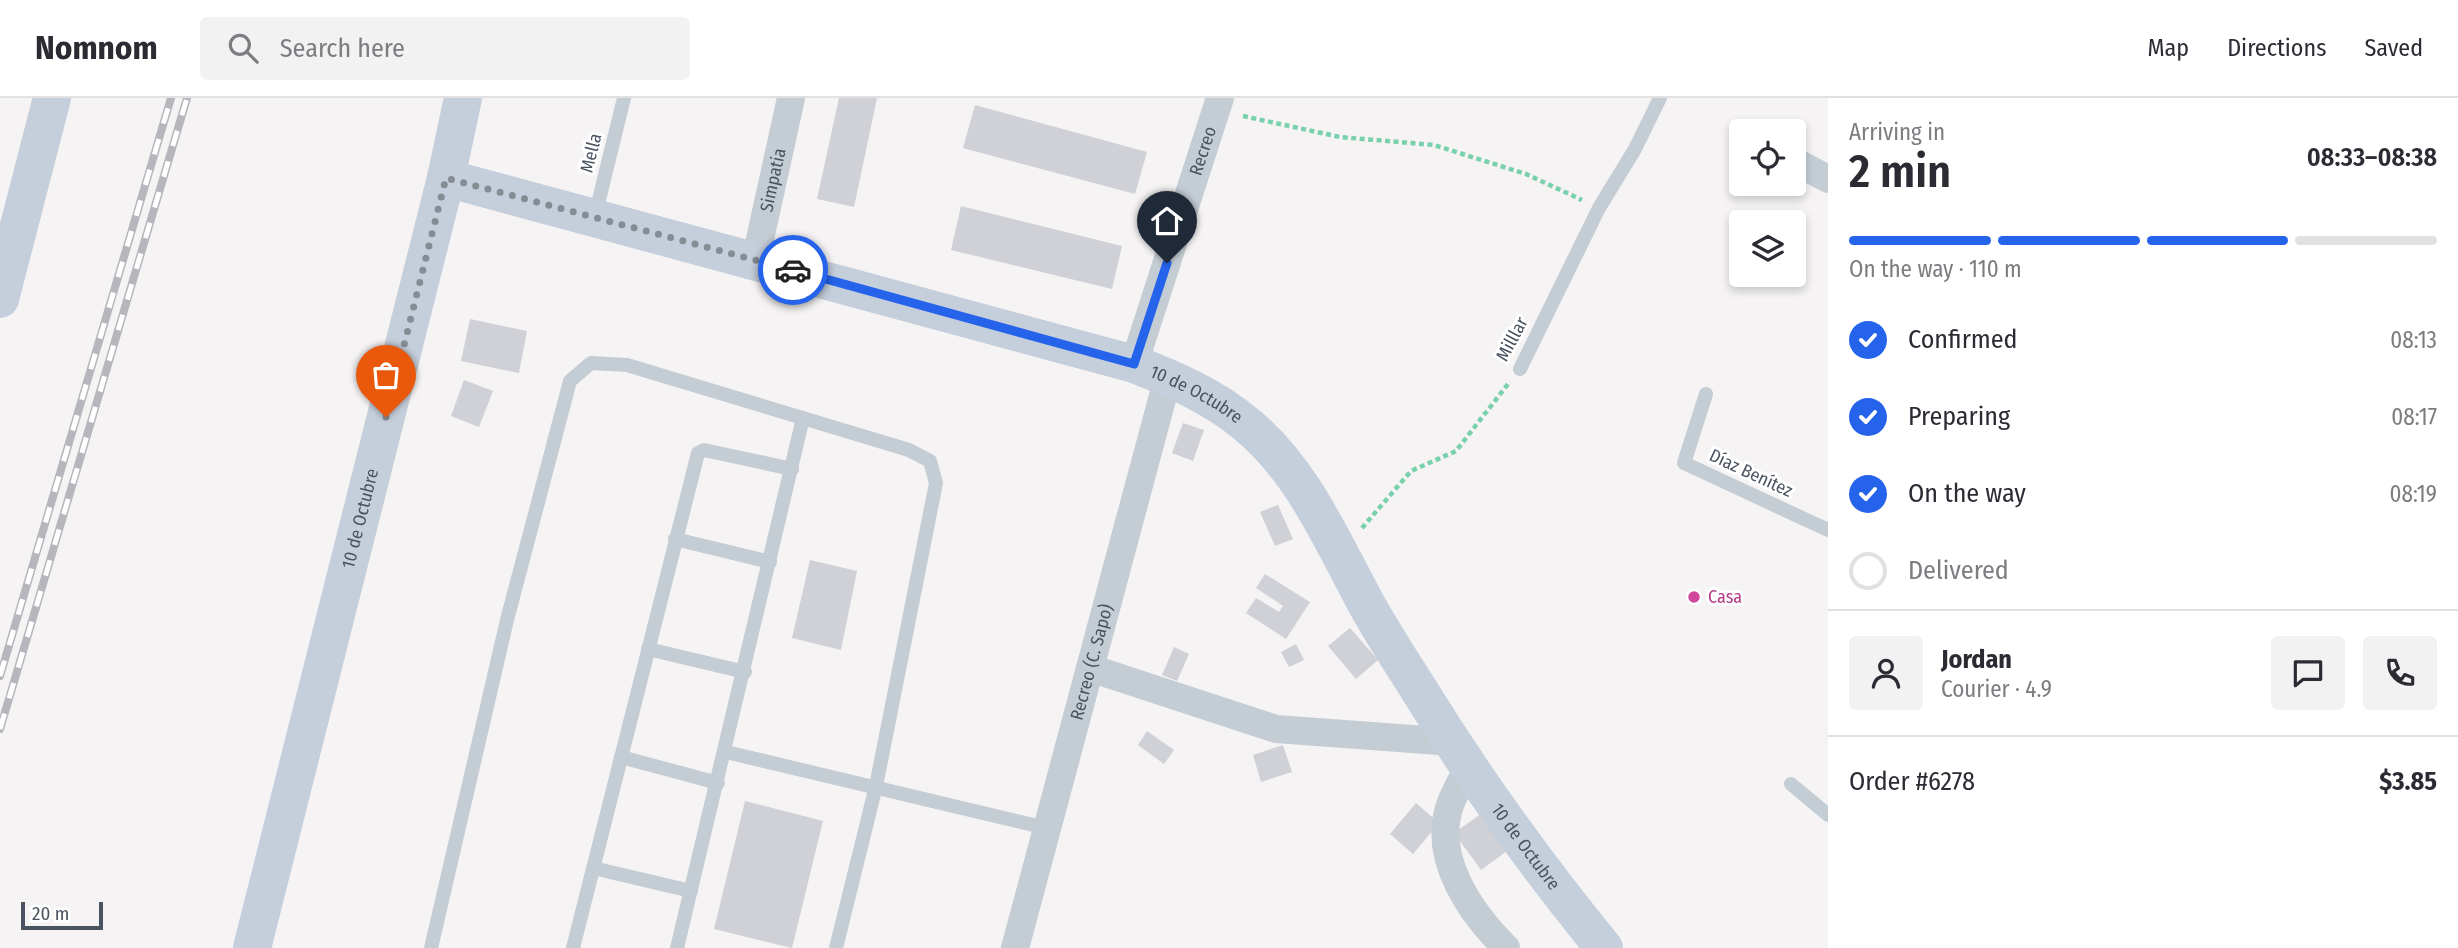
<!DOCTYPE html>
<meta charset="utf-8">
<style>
:root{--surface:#fff;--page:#f2f2f3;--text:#2b2b33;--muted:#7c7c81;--line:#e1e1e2;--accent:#2563eb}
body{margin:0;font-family:"Fira Sans Condensed",sans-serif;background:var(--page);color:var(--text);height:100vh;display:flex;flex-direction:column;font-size:26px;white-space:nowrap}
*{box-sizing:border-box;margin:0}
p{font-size:23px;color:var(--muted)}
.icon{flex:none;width:38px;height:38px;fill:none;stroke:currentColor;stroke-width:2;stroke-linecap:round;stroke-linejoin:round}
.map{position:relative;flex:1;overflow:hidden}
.details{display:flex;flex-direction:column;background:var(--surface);width:630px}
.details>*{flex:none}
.fabs{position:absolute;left:1729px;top:21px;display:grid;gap:14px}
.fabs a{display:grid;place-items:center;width:77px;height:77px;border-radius:7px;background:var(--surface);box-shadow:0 4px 10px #0003;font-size:35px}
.scale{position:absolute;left:21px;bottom:18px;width:82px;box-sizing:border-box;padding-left:7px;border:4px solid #4a5461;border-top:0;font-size:19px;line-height:24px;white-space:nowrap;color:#4a5461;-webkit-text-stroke:5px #fff;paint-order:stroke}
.pin{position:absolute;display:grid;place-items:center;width:60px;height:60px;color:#fff;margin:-72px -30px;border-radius:50% 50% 50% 0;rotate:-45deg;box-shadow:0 0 7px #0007}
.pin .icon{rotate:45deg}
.courier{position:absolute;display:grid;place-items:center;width:70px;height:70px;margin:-35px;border:5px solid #2563eb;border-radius:50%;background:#fff;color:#222;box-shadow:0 2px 9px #0007}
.overview em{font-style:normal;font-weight:600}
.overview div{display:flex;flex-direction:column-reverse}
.overview{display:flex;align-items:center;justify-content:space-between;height:119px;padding:0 21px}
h1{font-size:46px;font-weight:600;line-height:52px}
.bar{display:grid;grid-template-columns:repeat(4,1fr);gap:10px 7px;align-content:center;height:84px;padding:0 21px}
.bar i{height:9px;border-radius:5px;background:var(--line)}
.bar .selected{background:var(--accent)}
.bar p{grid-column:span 4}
.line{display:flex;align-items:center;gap:18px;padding:0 21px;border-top:2px solid var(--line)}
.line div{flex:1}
.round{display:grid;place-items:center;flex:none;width:74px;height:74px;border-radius:7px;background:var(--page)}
ol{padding:0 21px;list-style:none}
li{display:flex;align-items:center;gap:21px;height:77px}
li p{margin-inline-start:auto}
li .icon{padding:7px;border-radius:50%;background:var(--accent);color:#fff;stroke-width:4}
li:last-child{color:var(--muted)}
li i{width:38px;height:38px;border:4px solid var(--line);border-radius:50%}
header{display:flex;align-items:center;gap:42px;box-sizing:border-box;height:98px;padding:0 35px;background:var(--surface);border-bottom:2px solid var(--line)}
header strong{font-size:33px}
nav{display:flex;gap:38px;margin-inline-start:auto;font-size:24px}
.search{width:490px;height:63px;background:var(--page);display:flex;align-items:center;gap:18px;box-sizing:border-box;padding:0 24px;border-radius:7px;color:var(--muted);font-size:26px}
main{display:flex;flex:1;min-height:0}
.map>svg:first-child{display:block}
</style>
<header>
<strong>Nomnom</strong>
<div class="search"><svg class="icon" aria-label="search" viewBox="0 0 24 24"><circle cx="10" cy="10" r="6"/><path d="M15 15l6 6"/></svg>Search here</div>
<nav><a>Map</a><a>Directions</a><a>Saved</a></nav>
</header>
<main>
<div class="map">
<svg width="1828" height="850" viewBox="0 0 1828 850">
<rect width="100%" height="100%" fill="#f5f3f3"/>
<g fill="#cfd1d7">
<polygon points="839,0 877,0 854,109 817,101"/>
<polygon points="975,7 1147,54 1135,96 963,50"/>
<polygon points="961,108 1122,148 1112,191 951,152"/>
<polygon points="470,221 527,233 519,275 461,263"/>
<polygon points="464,282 493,293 479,329 451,318"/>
<polygon points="1183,325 1204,332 1193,363 1172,355"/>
<polygon points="1278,407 1293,441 1275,448 1260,414"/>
<polygon points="810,462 857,473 841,552 792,540"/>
<polygon points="1265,476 1310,504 1286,541 1246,515 1256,500 1279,514 1283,508 1256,490"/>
<polygon points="1350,530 1378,562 1356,581 1328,548"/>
<polygon points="1296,546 1304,562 1289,569 1281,554"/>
<polygon points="1174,549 1189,556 1177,583 1162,577"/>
<polygon points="1147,633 1174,652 1164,666 1138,647"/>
<polygon points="1283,647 1292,674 1261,684 1253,657"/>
<polygon points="745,703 823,723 792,850 714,831"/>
<polygon points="1416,705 1439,725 1413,756 1390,736"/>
<polygon points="1481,716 1507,753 1481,772 1454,735"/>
</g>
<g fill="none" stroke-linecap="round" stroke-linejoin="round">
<g stroke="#79d1ac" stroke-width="4.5" stroke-dasharray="5 3.5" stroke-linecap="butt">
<polyline points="1243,18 1340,39 1434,47 1526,76 1582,102"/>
<polyline points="1362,430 1411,373 1456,353 1508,286"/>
</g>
<g stroke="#c4ccd4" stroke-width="14">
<polyline points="595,118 624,0"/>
<polyline points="1520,271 1599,110 1635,51 1660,0"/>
<polyline points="1706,296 1684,365 1828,432"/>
<polyline points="675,441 770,464"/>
<polyline points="648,551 745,574"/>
<polyline points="726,654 1046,730"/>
<polyline points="621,659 718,685"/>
<polyline points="1791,686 1828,717"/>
<polyline points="593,770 691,793"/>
<polyline points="431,850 507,522 570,283 591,265 627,267 909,352 930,363 936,385 876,688 836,850"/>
<polyline points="573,850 698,355 704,352 792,371"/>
<polyline points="677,850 803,320"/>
</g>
<g stroke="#c4ccd4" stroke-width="28">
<polyline points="1794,63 1828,81"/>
<path id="s1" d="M755 164 791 0"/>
<path id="s2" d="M1134 266 1220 0"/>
<polyline points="1090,570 1276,631 1453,644"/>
<path d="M1469 668C1463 680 1455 693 1450 707 1432 760 1470 814 1506 850"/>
<path id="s3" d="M1015 850 1168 279"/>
</g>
<g stroke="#c5cedb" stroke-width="38">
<path id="s4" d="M446 80 1134 266C1173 281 1214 299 1246 326 1300 370 1329 436 1361 496 1377 527 1397 557 1416 587 1472 678 1536 767 1604 850"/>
<polyline points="0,201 52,0"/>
<path id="s5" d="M252 850 446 80 463 0"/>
</g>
<defs>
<g id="rail">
<polyline points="0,578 171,0"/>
<polyline points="0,631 187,0"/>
</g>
</defs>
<use href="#rail" stroke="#b5b7bd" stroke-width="8"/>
<use href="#rail" stroke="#fff" stroke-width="5" stroke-dasharray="16" stroke-linecap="butt"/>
</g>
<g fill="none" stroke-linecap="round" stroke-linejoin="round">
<polyline stroke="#868c94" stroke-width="7" stroke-dasharray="0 12.6" points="386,319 446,80 793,172"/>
<polyline stroke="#2563eb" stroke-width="9" points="793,172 1134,266 1167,165"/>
</g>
<circle fill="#d1479c" stroke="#fff" stroke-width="2.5" cx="1694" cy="499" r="7"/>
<g text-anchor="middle" stroke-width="6" stroke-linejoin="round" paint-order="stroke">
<g font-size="18" fill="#4a5461" stroke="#fff">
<text dy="6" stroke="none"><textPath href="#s2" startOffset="224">Recreo</textPath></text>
<text transform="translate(591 55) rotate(-76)" y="6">Mella</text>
<text dy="6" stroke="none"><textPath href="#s1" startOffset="84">Simpatia</textPath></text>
<text transform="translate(1512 241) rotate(-62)" y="6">Milllar</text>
<text dy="6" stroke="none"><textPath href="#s4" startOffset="782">10 de Octubre</textPath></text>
<text transform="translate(1751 375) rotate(25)" y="6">Díaz Benítez</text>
<text dy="6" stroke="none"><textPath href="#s5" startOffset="443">10 de Octubre</textPath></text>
<text dy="6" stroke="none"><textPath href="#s3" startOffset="296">Recreo (C. Sapo)</textPath></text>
<text dy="6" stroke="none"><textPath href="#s4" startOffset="1349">10 de Octubre</textPath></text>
</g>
<g font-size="18" fill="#b23c85" stroke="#fff" text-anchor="start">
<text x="1708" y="505">Casa</text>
</g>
</g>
</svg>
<div class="fabs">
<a><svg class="icon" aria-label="locate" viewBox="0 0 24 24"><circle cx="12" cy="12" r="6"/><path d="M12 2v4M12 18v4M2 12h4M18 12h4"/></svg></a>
<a><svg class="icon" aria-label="layers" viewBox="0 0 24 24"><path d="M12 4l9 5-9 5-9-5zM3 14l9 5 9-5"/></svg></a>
</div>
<div class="scale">20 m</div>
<div class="pin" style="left:386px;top:319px;background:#ea580c"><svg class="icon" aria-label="bag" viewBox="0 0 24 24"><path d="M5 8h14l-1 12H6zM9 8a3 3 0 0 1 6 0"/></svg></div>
<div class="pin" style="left:1167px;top:165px;background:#1f2937"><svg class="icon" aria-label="home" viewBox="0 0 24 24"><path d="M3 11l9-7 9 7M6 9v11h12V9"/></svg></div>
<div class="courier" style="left:793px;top:172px"><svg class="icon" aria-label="car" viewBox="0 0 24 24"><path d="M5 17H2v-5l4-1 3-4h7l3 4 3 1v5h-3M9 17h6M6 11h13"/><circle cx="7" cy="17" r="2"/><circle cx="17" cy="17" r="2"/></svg></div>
</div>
<section class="details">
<div class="overview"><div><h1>2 min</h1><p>Arriving in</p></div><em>08:33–08:38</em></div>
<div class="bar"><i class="selected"></i><i class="selected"></i><i class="selected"></i><i></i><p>On the way · 110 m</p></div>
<ol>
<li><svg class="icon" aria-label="check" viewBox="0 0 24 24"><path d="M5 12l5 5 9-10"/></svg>Confirmed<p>08:13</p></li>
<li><svg class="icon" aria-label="check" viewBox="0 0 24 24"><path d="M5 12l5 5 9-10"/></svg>Preparing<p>08:17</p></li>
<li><svg class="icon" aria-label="check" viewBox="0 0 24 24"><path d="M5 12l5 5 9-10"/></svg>On the way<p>08:19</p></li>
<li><i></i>Delivered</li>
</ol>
<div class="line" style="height:126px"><a class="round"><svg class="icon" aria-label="person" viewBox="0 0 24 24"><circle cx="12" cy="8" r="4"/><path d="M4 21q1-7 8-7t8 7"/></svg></a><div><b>Jordan</b><p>Courier · 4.9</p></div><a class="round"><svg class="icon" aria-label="chat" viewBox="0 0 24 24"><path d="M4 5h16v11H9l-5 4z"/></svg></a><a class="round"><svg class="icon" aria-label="phone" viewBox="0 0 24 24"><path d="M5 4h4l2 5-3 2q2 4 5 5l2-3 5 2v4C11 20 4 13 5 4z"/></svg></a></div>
<div class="line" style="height:91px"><div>Order #6278</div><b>$3.85</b></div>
</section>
</main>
